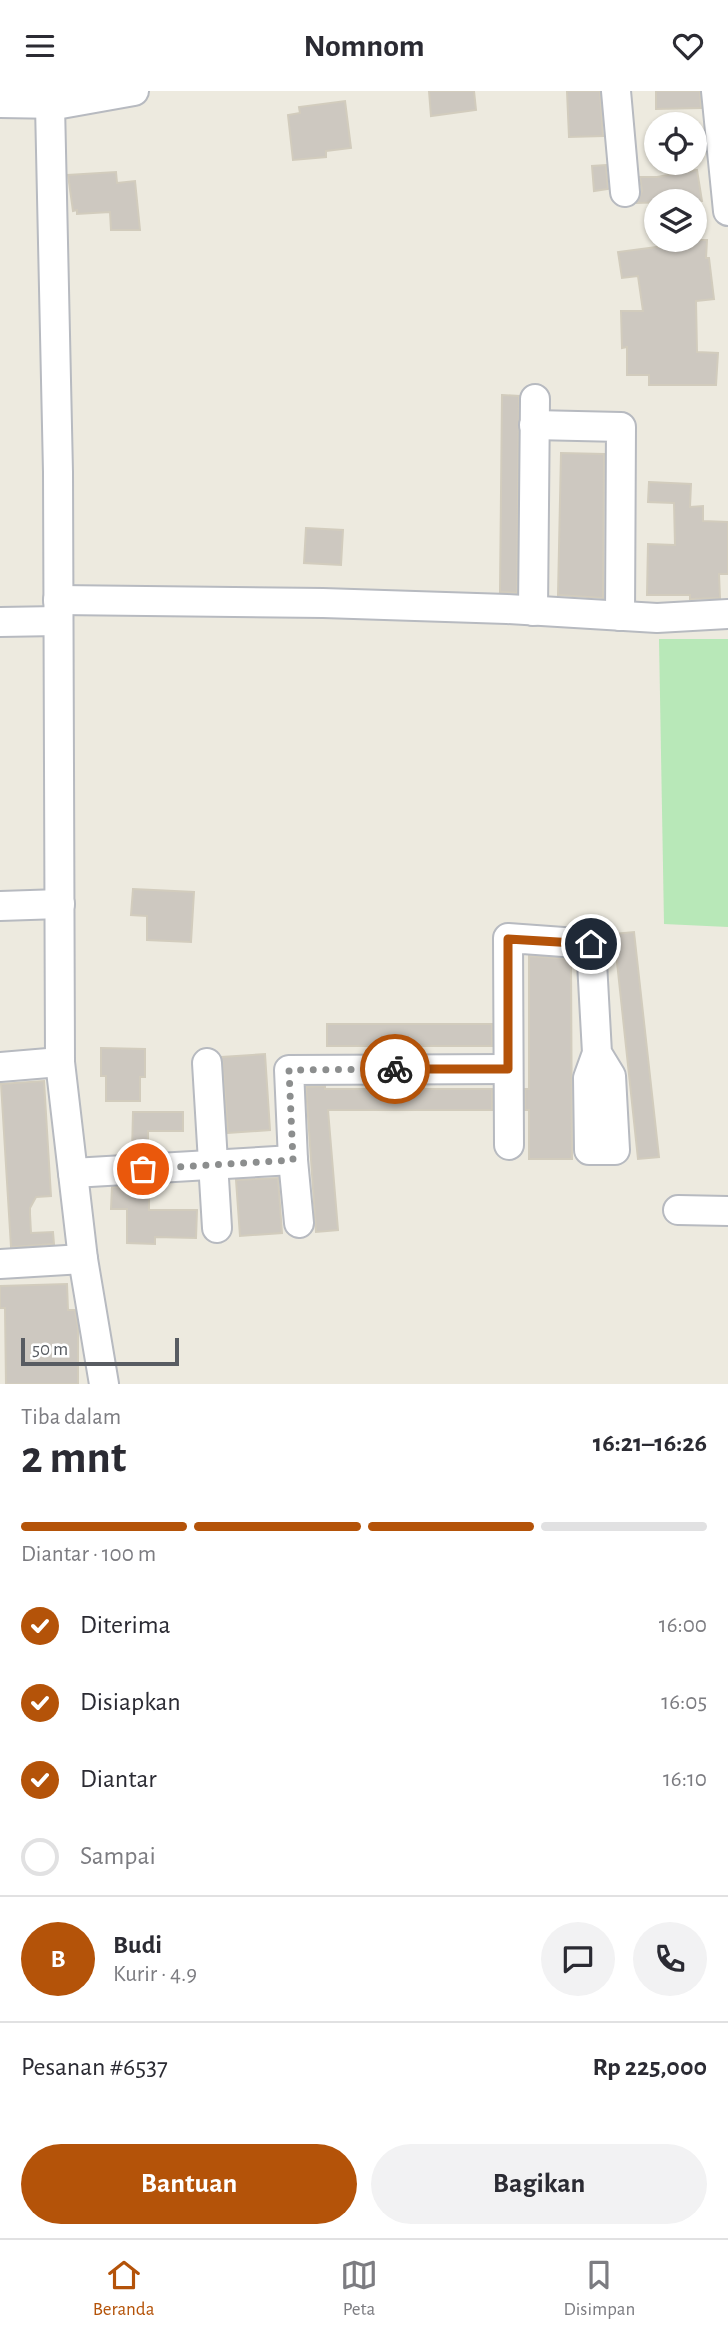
<!DOCTYPE html>
<html lang="id">
<meta charset="utf-8">
<style>
:root{--surface:#fff;--page:#f2f2f3;--text:#2b2b33;--muted:#7c7c81;--line:#e1e1e2;--accent:#b45309}
body{margin:0;font-family:"Alegreya Sans",sans-serif;background:var(--page);color:var(--text);height:100vh;display:flex;flex-direction:column;font-size:26px;white-space:nowrap}
*{box-sizing:border-box;margin:0}
p{font-size:23px;color:var(--muted)}
.icon{flex:none;width:38px;height:38px;fill:none;stroke:currentColor;stroke-width:2;stroke-linecap:round;stroke-linejoin:round}
.map{position:relative;height:1293px;overflow:hidden}
.side{display:flex;flex-direction:column;background:var(--surface);flex:1}
.side>*{flex:none}
.buttons{position:absolute;left:644px;top:21px;display:grid;gap:14px}
.buttons a{display:grid;place-items:center;width:63px;height:63px;border-radius:50%;background:var(--surface);box-shadow:0 2px 5px #0004;font-size:35px}
.scale{position:absolute;left:21px;bottom:18px;width:158px;box-sizing:border-box;padding-left:7px;border:4px solid #585c62;border-top:0;font-size:19px;line-height:24px;white-space:nowrap;color:#585c62;-webkit-text-stroke:5px #fff;paint-order:stroke}
.pin{position:absolute;display:grid;place-items:center;width:60px;height:60px;color:#fff;margin:-30px;border:4px solid #fff;border-radius:50%;box-shadow:0 2px 7px #0007}
.courier{position:absolute;display:grid;place-items:center;width:70px;height:70px;margin:-35px;border:5px solid #b45309;border-radius:50%;background:#fff;color:#222;box-shadow:0 2px 9px #0007}
.headline em{font-style:normal;font-weight:700}
.headline div{display:flex;flex-direction:column-reverse}
.headline{display:flex;align-items:center;justify-content:space-between;height:119px;padding:0 21px}
h1{font-size:46px;font-weight:700;line-height:52px}
.bar{display:grid;grid-template-columns:repeat(4,1fr);gap:10px 7px;align-content:center;height:84px;padding:0 21px}
.bar i{height:9px;border-radius:5px;background:var(--line)}
.bar .current{background:var(--accent)}
.bar p{grid-column:span 4}
.line{display:flex;align-items:center;gap:18px;padding:0 21px;border-top:2px solid var(--line)}
.line div{flex:1}
.round{display:grid;place-items:center;flex:none;width:74px;height:74px;border-radius:37px;background:var(--page)}
ol{padding:0 21px;list-style:none}
li{display:flex;align-items:center;gap:21px;height:77px}
li p{margin-inline-start:auto}
li .icon{padding:7px;border-radius:50%;background:var(--accent);color:#fff;stroke-width:4}
li:last-child{color:var(--muted)}
li i{width:38px;height:38px;border:4px solid var(--line);border-radius:50%}
.cta{display:flex;gap:14px;margin-top:auto;padding:14px 21px}
.cta a{flex:1;height:80px;border-radius:42px;background:var(--accent);color:#fff;font-size:28px;font-weight:700;line-height:80px;text-align:center}
.cta a+a{background:var(--page);color:var(--text)}
header{display:flex;justify-content:space-between;align-items:center;height:91px;padding:0 21px;background:var(--surface);font-size:32px;font-weight:700}
.menu{display:flex;justify-content:space-around;align-items:center;height:98px;border-top:2px solid var(--line);background:var(--surface);font-size:19px;color:var(--muted)}
.menu a{display:grid;justify-items:center;gap:4px}
.menu .current{color:var(--accent)}
.map>svg:first-child{display:block}
</style>
<header><svg class="icon" aria-label="menu" viewBox="0 0 24 24"><path d="M4 6h16M4 12h16M4 18h16"/></svg>Nomnom<svg class="icon" aria-label="heart" viewBox="0 0 24 24"><path d="M12 20l-8-8c-3-5 5-10 8-4 3-6 11-1 8 4z"/></svg></header>
<div class="map">
<svg width="728" height="1293" viewBox="0 0 728 1293">
<rect width="100%" height="100%" fill="#edeadf"/>
<polygon fill="#b8e8b8" points="659,548 728,548 728,836 664,833"/>
<g fill="#cdc8c0" stroke="#d2ccbd" stroke-width="2">
<polygon points="429,0 474,0 476,19 431,25"/>
<polygon points="567,0 600,0 603,45 569,46"/>
<polygon points="656,0 700,0 701,17 656,18"/>
<polygon points="345,10 351,57 326,60 326,66 293,69 288,24 300,22 299,16"/>
<polygon points="606,74 608,98 594,100 592,75"/>
<polygon points="697,79 702,110 637,112 642,100 640,86 657,86"/>
<polygon points="116,81 117,92 135,90 140,139 111,139 110,121 77,123 77,119 73,120 68,84"/>
<polygon points="679,149 707,149 706,167 709,167 714,208 696,210 697,261 718,262 716,294 649,294 649,284 627,284 627,256 622,257 621,220 643,220 638,185 622,187 618,161 679,153"/>
<polygon points="502,304 519,305 517,502 500,501"/>
<polygon points="561,362 604,363 603,507 558,504"/>
<polygon points="649,391 691,393 690,416 703,415 703,430 728,431 728,483 719,483 720,507 690,508 690,504 647,504 648,453 675,454 674,412 648,411"/>
<polygon points="306,437 343,439 341,474 304,472"/>
<polygon points="133,798 194,801 191,851 147,849 147,825 131,824"/>
<polygon points="634,841 659,1066 638,1068 614,843"/>
<polygon points="529,865 571,868 572,1068 529,1068 529,1019 525,1019 525,998 529,998"/>
<rect x="327" y="933" width="165" height="22"/>
<polygon points="101,957 145,958 145,986 140,986 140,1010 106,1010 106,985 101,985"/>
<polygon points="265,963 270,1039 228,1042 222,966"/>
<polygon points="44,990 51,1105 36,1106 30,1117 30,1123 31,1142 53,1141 54,1153 11,1156 1,993"/>
<polygon points="325,995 325,998 492,998 492,1019 328,1019 338,1139 316,1141 306,996"/>
<polygon points="133,1021 183,1021 183,1040 148,1040 148,1061 132,1062"/>
<polygon points="278,1087 282,1142 240,1145 236,1089"/>
<polygon points="149,1094 149,1119 197,1119 196,1147 155,1146 155,1153 127,1152 127,1118 111,1118 112,1096"/>
<polygon points="67,1193 68,1219 75,1219 78,1237 78,1293 6,1293 5,1217 0,1217 0,1195"/>
</g>
<g fill="none" stroke-linecap="round" stroke-linejoin="round">
<defs>
<g id="minor">
<polyline points="616,0 625,101"/>
<polyline points="716,0 728,120"/>
<polyline points="0,12 61,13 134,0"/>
<polyline points="50,14 58,381 60,971 83,1168 104,1293"/>
<polyline points="534,334 621,336 620,525"/>
<polyline points="58,509 323,512 507,518 657,527 728,523"/>
<polyline points="533,520 535,308"/>
<polyline points="0,531 58,530"/>
<polyline points="0,815 60,813"/>
<polyline points="207,972 217,1137"/>
<polyline points="0,976 60,971"/>
<polyline points="509,1054 508,847 591,853 597,962 588,987 589,1059 615,1059 611,985 597,962"/>
<polyline points="73,1082 293,1069"/>
<polyline points="678,1119 728,1120"/>
<polyline points="299,1132 293,1069 289,979 508,978"/>
<polyline points="0,1173 83,1168"/>
</g>
</defs>
<use href="#minor" stroke="#b7bac0" stroke-width="32"/>
<use href="#minor" stroke="#fff" stroke-width="28"/>
</g>
<g fill="none" stroke-linecap="round" stroke-linejoin="round">
<polyline stroke="#8c8e8e" stroke-width="7" stroke-dasharray="0 12.6" points="143,1078 293,1069 289,979 395,978"/>
<polyline stroke="#b45309" stroke-width="9" points="395,978 508,978 508,848 591,853"/>
</g>
</svg>
<div class="buttons">
<a><svg class="icon" aria-label="locate" viewBox="0 0 24 24"><circle cx="12" cy="12" r="6"/><path d="M12 2v4M12 18v4M2 12h4M18 12h4"/></svg></a>
<a><svg class="icon" aria-label="layers" viewBox="0 0 24 24"><path d="M12 4l9 5-9 5-9-5zM3 14l9 5 9-5"/></svg></a>
</div>
<div class="scale">50 m</div>
<div class="pin" style="left:143px;top:1078px;background:#ea580c"><svg class="icon" aria-label="bag" viewBox="0 0 24 24"><path d="M5 8h14l-1 12H6zM9 8a3 3 0 0 1 6 0"/></svg></div>
<div class="pin" style="left:591px;top:853px;background:#1f2937"><svg class="icon" aria-label="home" viewBox="0 0 24 24"><path d="M3 11l9-7 9 7M6 9v11h12V9"/></svg></div>
<div class="courier" style="left:395px;top:978px"><svg class="icon" aria-label="bike" viewBox="0 0 24 24"><circle cx="6" cy="16" r="4"/><circle cx="18" cy="16" r="4"/><path d="M6 16l4-8h5l3 8M10 8l3 8H6M13 5h3"/></svg></div>
</div>
<section class="side">
<div class="headline"><div><h1>2 mnt</h1><p>Tiba dalam</p></div><em>16:21–16:26</em></div>
<div class="bar"><i class="current"></i><i class="current"></i><i class="current"></i><i></i><p>Diantar · 100 m</p></div>
<ol>
<li><svg class="icon" aria-label="check" viewBox="0 0 24 24"><path d="M5 12l5 5 9-10"/></svg>Diterima<p>16:00</p></li>
<li><svg class="icon" aria-label="check" viewBox="0 0 24 24"><path d="M5 12l5 5 9-10"/></svg>Disiapkan<p>16:05</p></li>
<li><svg class="icon" aria-label="check" viewBox="0 0 24 24"><path d="M5 12l5 5 9-10"/></svg>Diantar<p>16:10</p></li>
<li><i></i>Sampai</li>
</ol>
<div class="line" style="height:126px"><b class="round" style="background:var(--accent);color:#fff">B</b><div><b>Budi</b><p>Kurir · 4.9</p></div><a class="round"><svg class="icon" aria-label="chat" viewBox="0 0 24 24"><path d="M4 5h16v11H9l-5 4z"/></svg></a><a class="round"><svg class="icon" aria-label="phone" viewBox="0 0 24 24"><path d="M5 4h4l2 5-3 2q2 4 5 5l2-3 5 2v4C11 20 4 13 5 4z"/></svg></a></div>
<div class="line" style="height:91px"><div>Pesanan #6537</div><b>Rp 225,000</b></div>
<div class="cta"><a>Bantuan</a><a>Bagikan</a></div>
</section>
<nav class="menu">
<a class="current"><svg class="icon" aria-label="home" viewBox="0 0 24 24"><path d="M3 11l9-7 9 7M6 9v11h12V9"/></svg>Beranda</a>
<a><svg class="icon" aria-label="map" viewBox="0 0 24 24"><path d="M3 6l6-2 6 2 6-2v14l-6 2-6-2-6 2zM9 4v14M15 6v14"/></svg>Peta</a>
<a><svg class="icon" aria-label="saved" viewBox="0 0 24 24"><path d="M7 4h10v16l-5-4-5 4z"/></svg>Disimpan</a>
</nav>
